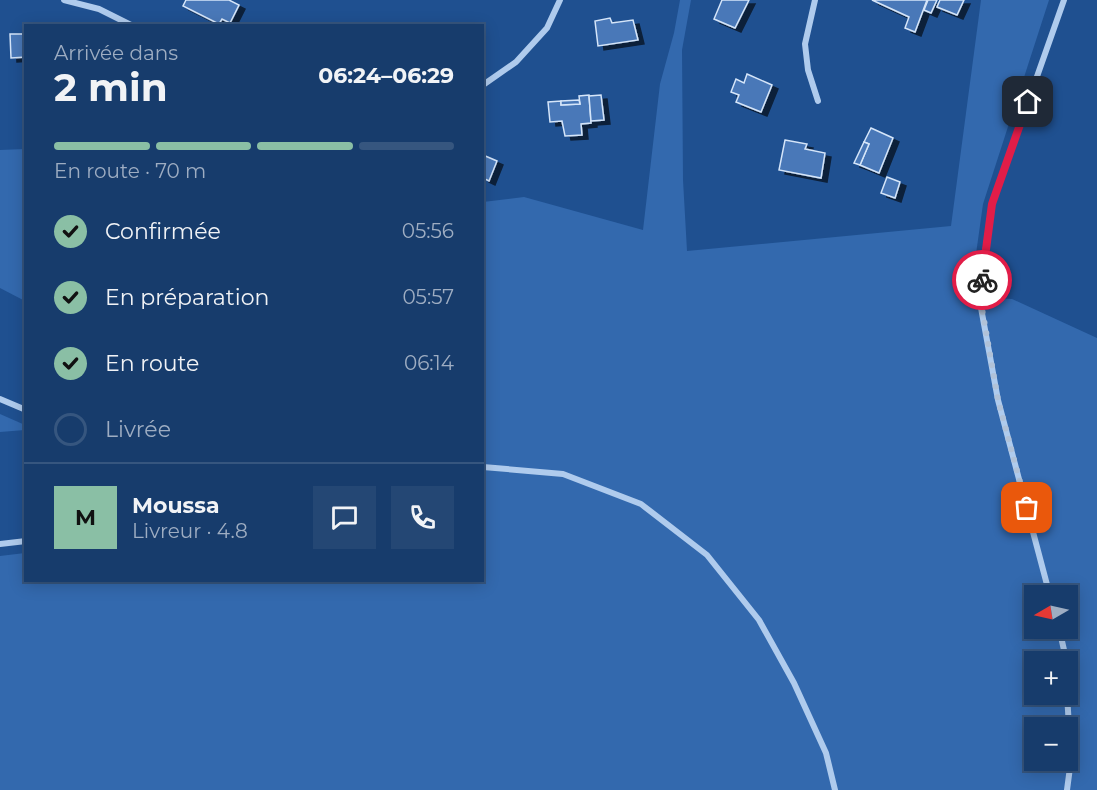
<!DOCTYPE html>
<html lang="fr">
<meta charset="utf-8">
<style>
:root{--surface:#173c6c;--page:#244774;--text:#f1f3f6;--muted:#9eadc2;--line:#36567f;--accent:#8abfa5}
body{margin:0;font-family:Montserrat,sans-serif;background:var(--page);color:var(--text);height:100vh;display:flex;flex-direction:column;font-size:22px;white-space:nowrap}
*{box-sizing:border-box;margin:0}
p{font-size:20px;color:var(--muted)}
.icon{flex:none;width:33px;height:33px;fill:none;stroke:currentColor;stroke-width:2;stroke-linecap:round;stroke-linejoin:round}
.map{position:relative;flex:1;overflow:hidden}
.details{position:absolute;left:24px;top:24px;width:460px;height:558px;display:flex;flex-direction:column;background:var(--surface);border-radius:0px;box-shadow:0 3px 15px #0003,0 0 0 2px var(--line)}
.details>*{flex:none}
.needle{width:39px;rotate:261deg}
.controls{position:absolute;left:1024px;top:585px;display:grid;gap:12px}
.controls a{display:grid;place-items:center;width:54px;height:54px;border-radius:0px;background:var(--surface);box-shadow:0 3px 15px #0003,0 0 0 2px var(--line);font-size:30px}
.pin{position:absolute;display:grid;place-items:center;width:51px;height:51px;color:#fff;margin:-26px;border-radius:12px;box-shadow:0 3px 9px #0006}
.courier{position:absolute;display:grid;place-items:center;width:60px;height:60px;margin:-30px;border:4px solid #e11d48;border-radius:50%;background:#fff;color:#222;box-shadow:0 2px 8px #0007}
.headline em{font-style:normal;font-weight:700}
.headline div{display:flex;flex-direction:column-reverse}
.headline{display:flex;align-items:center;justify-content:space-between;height:102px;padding:0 30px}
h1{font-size:39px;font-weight:700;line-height:45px}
.bar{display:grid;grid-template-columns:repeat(4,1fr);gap:9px 6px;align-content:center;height:72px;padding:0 30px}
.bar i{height:8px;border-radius:4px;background:var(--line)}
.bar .on{background:var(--accent)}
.bar p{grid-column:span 4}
.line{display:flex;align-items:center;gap:15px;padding:0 30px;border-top:2px solid var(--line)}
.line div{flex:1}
.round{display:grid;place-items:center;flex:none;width:63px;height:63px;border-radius:0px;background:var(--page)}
ol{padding:0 30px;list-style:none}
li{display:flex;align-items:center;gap:18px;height:66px}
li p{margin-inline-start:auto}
li .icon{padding:6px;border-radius:50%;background:var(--accent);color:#111;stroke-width:4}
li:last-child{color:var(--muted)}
li i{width:33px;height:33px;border:3px solid var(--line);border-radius:50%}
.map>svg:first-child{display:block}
</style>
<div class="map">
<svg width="1097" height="790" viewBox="0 0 1097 790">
<defs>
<filter id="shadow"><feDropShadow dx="6" dy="4" stdDeviation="0" flood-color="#0009"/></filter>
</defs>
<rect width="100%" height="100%" fill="#1f5090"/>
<g fill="#3369ae" fill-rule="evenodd">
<path d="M680 0H691L682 50 683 180 687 251 951 226 981 0H1049L983 204 970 297 1012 299 1097 338V790H0V556L25 553 26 580H483V202L524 197 643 230 660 84 674 33ZM1035 596H1068V628H1035ZM1035 662H1068V694H1035ZM1035 728H1068V760H1035Z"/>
<polygon points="25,149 26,149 25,301 0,288 0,150"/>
<polygon points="0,414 25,425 25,430 0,432"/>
</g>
<g fill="#4878b8" stroke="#d5e5f9" stroke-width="1.5" filter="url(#shadow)">
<polygon points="186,0 229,0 239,5 230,23 222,19 219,24 183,6"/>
<polygon points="722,0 749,0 735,28 714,19"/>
<polygon points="872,0 927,0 915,32 905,28 909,17"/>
<polygon points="928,0 937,0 931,13 924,10"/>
<polygon points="940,0 964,0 957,15 937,7"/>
<polygon points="610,18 612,23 633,20 638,40 598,46 595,21"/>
<polygon points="10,34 26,34 26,57 11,58"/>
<polygon points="747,74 772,85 761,112 736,102 739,95 731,92 736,79 744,83"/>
<polygon points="589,95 591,123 581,124 582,135 565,136 562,121 550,122 548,102 561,101 561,105 580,104 579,96"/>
<polygon points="601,95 604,120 591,121 589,96"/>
<polygon points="579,100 580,104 561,105 561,101"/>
<polygon points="871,128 893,138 879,173 860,165 869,144 864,142"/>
<polygon points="785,140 807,144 805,149 825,153 821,178 779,170"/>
<polygon points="864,142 869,144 860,165 854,163"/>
<polygon points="483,155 497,161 489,181 483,178"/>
<polygon points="887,177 900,182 895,198 881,193"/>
</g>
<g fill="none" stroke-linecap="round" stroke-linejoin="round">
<g stroke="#afcbed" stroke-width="6">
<polyline points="64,0 99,9 133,26"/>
<polyline points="815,0 805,44 808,70 818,101"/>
<polyline points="483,85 516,62 547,28 560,0"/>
<polyline points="0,399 26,410"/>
<polyline points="483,467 563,474 641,504 707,555 759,620 794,683 826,753 835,790"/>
<polyline points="0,544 26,541"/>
<polyline points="1050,596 998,400 979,297 992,204 1064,0"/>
<polyline points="1059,628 1064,650 1065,662"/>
<polyline points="1067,790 1071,760 1067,694"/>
</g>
</g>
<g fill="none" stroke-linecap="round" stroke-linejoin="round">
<polyline stroke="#b1c2d8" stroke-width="6" stroke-dasharray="0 10.8" points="982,280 980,297 998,400 1027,508"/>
<polyline stroke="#e11d48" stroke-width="8" points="982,280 992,204 1028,102"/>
</g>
</svg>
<div class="controls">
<a><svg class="needle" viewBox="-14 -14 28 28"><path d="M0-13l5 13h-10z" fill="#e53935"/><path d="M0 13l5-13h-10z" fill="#9eadc2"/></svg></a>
<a>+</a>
<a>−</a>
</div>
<div class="pin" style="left:1027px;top:508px;background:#ea580c"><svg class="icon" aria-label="bag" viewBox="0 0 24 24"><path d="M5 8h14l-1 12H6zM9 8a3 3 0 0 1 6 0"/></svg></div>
<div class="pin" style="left:1028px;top:102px;background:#1f2937"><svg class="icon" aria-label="home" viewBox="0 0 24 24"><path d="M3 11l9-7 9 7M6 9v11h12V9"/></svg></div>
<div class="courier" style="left:982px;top:280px"><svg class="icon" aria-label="bike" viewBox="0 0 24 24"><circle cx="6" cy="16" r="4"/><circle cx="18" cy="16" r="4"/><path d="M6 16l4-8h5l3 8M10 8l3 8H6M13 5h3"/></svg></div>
<section class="details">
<div class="headline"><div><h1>2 min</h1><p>Arrivée dans</p></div><em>06:24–06:29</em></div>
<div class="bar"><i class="on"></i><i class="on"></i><i class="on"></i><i></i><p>En route · 70 m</p></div>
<ol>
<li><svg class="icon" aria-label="check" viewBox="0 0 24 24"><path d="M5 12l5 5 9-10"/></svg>Confirmée<p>05:56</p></li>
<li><svg class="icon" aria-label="check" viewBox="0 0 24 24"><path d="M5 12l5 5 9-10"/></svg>En préparation<p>05:57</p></li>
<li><svg class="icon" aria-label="check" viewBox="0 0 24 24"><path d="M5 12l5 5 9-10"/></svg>En route<p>06:14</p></li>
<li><i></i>Livrée</li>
</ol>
<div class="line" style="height:108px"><b class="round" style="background:var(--accent);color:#111">M</b><div><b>Moussa</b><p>Livreur · 4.8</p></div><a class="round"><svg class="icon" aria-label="chat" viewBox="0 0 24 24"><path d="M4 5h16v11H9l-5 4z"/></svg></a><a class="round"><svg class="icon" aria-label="phone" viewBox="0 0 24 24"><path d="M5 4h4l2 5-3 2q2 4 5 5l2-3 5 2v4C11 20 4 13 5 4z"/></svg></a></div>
</section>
</div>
